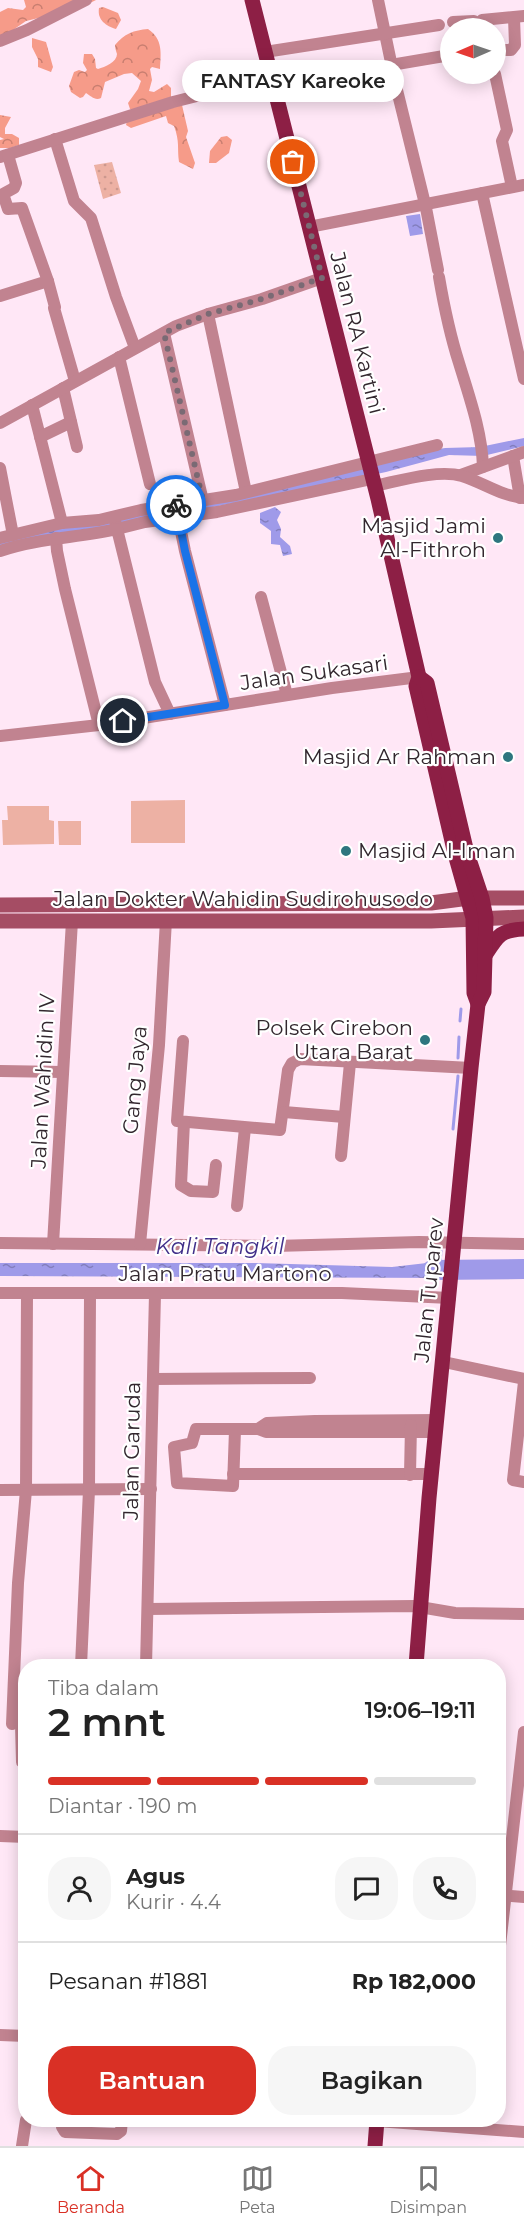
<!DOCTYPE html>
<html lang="id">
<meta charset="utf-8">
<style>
:root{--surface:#fff;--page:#f6f6f6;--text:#222;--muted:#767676;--line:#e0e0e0;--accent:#d93025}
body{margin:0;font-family:Montserrat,sans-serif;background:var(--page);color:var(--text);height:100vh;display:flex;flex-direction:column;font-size:22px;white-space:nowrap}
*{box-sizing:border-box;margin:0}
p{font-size:20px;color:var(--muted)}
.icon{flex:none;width:33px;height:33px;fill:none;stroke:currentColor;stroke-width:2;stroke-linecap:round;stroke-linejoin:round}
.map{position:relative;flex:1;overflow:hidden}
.panel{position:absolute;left:18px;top:1659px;width:488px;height:468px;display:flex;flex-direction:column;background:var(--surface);border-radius:24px;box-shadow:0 3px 15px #0003}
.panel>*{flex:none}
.needle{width:39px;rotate:268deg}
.buttons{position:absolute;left:440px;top:18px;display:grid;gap:12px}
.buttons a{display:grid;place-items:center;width:66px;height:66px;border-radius:50%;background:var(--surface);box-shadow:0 3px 15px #0003;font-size:30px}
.pin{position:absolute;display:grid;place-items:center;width:51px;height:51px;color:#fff;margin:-26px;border:3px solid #fff;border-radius:50%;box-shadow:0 2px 6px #0007}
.courier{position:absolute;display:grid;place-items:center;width:60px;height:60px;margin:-30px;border:4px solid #1a73e8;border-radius:50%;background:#fff;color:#222;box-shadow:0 2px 8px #0007}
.bubble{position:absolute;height:42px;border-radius:21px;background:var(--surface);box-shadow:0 3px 15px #0003;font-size:20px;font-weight:600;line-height:42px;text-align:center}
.overview em{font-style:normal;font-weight:600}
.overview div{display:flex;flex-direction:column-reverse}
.overview{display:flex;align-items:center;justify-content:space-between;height:102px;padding:0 30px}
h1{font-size:39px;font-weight:600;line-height:45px}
.bar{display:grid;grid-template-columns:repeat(4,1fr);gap:9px 6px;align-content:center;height:72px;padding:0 30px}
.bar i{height:8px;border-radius:4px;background:var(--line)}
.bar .current{background:var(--accent)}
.bar p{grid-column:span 4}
.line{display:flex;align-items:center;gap:15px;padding:0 30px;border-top:2px solid var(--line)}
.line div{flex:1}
.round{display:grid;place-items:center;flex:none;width:63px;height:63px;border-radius:24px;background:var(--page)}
.action{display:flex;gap:12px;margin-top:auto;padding:12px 30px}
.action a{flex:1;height:69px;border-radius:24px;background:var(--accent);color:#fff;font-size:24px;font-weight:600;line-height:69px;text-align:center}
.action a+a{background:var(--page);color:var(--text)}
.dock{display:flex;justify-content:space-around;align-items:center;height:84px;border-top:2px solid var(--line);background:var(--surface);font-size:16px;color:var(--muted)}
.dock a{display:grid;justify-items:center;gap:3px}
.dock .current{color:var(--accent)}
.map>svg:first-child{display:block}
</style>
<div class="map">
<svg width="524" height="2146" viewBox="0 0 524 2146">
<defs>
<pattern id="grass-dots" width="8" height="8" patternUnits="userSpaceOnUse" patternTransform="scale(1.5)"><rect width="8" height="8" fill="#edb1a4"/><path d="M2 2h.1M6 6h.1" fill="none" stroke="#cc988e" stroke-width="1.8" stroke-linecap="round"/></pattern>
<pattern id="forest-crowns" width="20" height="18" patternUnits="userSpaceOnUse" patternTransform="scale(1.5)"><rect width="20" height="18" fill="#f69b89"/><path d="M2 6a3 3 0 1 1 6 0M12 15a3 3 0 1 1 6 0" fill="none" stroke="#c87e70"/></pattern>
<pattern id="water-ripples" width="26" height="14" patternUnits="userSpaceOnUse" patternTransform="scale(1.5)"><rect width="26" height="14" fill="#9f9ae9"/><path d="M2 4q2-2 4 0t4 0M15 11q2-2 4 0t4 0" fill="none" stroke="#827ebd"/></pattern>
</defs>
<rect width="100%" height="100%" fill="#ffe7f6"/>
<polygon fill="url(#grass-dots)" points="112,162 121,193 103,199 94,165"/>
<g fill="url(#forest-crowns)">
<polygon points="24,0 96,0 80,8 26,21 0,39 0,12 8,8 23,10 26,7"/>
<path d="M103 7 118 13 121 20 116 29C106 26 97 20 99 8Z"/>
<path d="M148 29C163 39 161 53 160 69L152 67 150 69 152 80 149 91 154 92 167 84 171 88V97C157 101 145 106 132 110L130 109 128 103 138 89 141 81 132 73 124 74 105 82 101 98C95 101 91 96 86 93L83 97 80 98 71 92 69 86 74 72 79 70 85 72 87 70 83 63 84 54H92L95 59 96 68 98 69C105 67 117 62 117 54 116 51 115 48 115 45 124 34 134 30 148 29Z"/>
<polygon points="32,38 46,42 53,67 51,72 38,67 38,59 32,47"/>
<path d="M182 105 188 131 186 137 195 163 193 169 179 162C177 148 180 142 174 126L168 123 166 116 131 128 126 125 127 121Z"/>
<polygon points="0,115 11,117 5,128 5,134 12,134 19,138 19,145 10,148 0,148 0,140 4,139 0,137"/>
<polygon points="227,136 232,140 229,153 216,163 209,163 210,151 221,137"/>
</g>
<g fill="#edb1a4">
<polygon points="185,800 185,843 131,843 131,801"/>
<polygon points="7,806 49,806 49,820 54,821 54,844 3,845 2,820 8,820"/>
<polygon points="58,821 81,821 81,845 59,845"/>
</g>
<g fill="url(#water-ripples)">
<polygon points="420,214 423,234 410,236 406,216"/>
<polygon points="524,438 524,446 483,456 449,455 386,472 291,492 0,548 0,541 445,448 480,447"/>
<polygon points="275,507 281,512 277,520 281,529 280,537 290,546 292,554 283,556 280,545 271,544 271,531 260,523 260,513"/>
<polygon points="444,1261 453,1265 451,1278 0,1276 0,1263 256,1263 392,1267"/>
</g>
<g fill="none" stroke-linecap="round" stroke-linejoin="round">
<g stroke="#9f9ae9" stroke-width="3">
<polyline points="460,1021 461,1009"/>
<polyline points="458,1058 459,1037"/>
<polyline points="453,1129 458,1076"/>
<polyline points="440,1264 441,1251"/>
</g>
<polyline stroke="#9f9ae9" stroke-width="20" points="432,1270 524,1269"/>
<g stroke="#c18390" stroke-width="12">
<polyline points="378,0 392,67"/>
<polyline points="482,20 524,16"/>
<polyline points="453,22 474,21"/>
<polyline points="0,41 27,30 86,0"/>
<polyline points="495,50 511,50 515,45 514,18"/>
<polyline points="265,52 439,25"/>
<polyline points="391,65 450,55"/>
<polyline points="495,74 507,130 502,141 512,187"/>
<polyline points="394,78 426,208 438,270"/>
<polyline points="55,139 74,201 91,218 116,297 135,348"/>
<polyline points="0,157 173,102 272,77"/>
<polyline points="482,193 524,379"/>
<polyline points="309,227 524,185"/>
<path d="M439 277C444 306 450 335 459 363 469 396 482 432 483 467"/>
<polyline points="48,281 55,307 54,308 75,381"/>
<polyline points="0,296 48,281 22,208 8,209 3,194 14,188 16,183 8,155"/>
<polyline points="208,314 246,492"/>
<polyline points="164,333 203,501"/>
<polyline points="119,357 150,484"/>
<polyline points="63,388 77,447"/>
<polyline points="32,405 62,523"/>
<polyline points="0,423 176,326 208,314 262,299 322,278"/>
<polyline points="40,437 71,422"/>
<polyline points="513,456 520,498"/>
<polyline points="0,468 13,535"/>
<polyline points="461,475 524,452"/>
<path d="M374 486C399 481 438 469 462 476 484 483 501 496 524 498"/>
<polyline points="177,512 185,551 225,705"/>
<polyline points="115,521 117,529 145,522 217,512 372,479"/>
<polyline points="0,538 62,523 99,520 141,510 236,495 437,445"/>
<polyline points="56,538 57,551 65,589 99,725"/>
<path d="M0 551C38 538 78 538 117 529L155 682 170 714"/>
<polyline points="261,597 287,695"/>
<polyline points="0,736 99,725 332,688 419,677"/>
<polyline points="183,1041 177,1121 280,1130 288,1070 292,1063 300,1059 471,1068"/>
<polyline points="0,1071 63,1072"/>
<polyline points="284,1112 344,1117"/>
<polyline points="184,1122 181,1185 191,1191 213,1192 216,1165"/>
<polyline points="341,1156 350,1063"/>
<polyline points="237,1206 245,1128"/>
<polyline points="0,1243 275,1246 419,1242 524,1244"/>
<polyline points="53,1244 72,921"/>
<polyline points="140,1244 159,1045 166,920"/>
<polyline points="0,1293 342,1293 450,1298"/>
<polyline points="444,1362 524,1379"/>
<polyline points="153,1379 310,1378"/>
<polyline points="524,1382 513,1480 524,1482"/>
<polyline points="258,1429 267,1423 315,1421 437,1420"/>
<polyline points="235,1430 233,1486 177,1483 174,1447 192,1443 196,1429 258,1429 266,1432 436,1432"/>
<polyline points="233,1474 431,1474"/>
<polyline points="410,1475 411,1425"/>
<polyline points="0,1490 151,1489"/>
<polyline points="148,1609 414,1606 455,1613 524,1614"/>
<polyline points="81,1666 89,1490 90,1295"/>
<polyline points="146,1666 155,1294"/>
<polyline points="299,1666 330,1666"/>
<polyline points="12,1724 18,1583 26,1490 27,1294"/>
<polyline points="21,1724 22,1762 26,1765"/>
<polyline points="0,1836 26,1837"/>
<polyline points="498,1895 524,1897"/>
<polyline points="498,1963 524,1732"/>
<polyline points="0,2035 26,2036"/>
<polyline points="62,2120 62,2127 65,2132 117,2134 121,2131 122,2120"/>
<polyline points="377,2121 524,2132"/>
<polyline points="22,2146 26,2120"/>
</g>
<g stroke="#a54d64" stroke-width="15">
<polyline points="0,905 431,903 469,898 524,898"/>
<polyline points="0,921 431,921 524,917"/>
</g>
<g stroke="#8d1f45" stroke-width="15">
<polyline points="252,0 378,499 419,677 416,686 455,854 473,918 474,993 478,1004"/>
<path d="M486 954C498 935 501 930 524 929"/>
<polyline points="416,1666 429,1498 471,1068 478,1004 484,992 486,918 482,898 467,853 427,683 419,677"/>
<polyline points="375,2146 377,2120"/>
</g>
</g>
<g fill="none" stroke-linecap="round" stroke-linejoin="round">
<polyline stroke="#7a6a74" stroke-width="6" stroke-dasharray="0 10.8" points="176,505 203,501 164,333 208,314 262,299 322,278 293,162"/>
<polyline stroke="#1a73e8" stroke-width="8" points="123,721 225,705 185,551 176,505"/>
</g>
<g fill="#2e767f" stroke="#fff" stroke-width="2">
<circle cx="498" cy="538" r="6"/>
<circle cx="508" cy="757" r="6"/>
<circle cx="346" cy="851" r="6"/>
<circle cx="425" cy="1040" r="6"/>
</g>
<g text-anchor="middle" stroke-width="4.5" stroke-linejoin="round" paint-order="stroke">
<g font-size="21" fill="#32272e" stroke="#fff">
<text transform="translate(357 333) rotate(76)" y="7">Jalan RA Kartini</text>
<text transform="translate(314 673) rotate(-8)" y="7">Jalan Sukasari</text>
<text x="243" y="906">Jalan Dokter Wahidin Sudirohusodo</text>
<text transform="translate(135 1080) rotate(-85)" y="7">Gang Jaya</text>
<text transform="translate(43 1081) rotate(-87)" y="7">Jalan Wahidin IV</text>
<text x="225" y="1281">Jalan Pratu Martono</text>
<text transform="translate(429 1290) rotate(-84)" y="7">Jalan Tuparev</text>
<text transform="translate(132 1451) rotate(-89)" y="7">Jalan Garuda</text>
</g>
<g font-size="21" fill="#32272e" stroke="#fff" text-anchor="end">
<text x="486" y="533">Masjid Jami<tspan x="486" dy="24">Al-Fithroh</tspan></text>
<text x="496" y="764">Masjid Ar Rahman</text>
<text x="358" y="858" text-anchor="start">Masjid Al-Iman</text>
<text x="413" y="1035">Polsek Cirebon<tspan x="413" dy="24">Utara Barat</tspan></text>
</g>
<g font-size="22" font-style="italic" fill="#41308a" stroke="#fff">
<text x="220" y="1254">Kali Tangkil</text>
</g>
</g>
</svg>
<div class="buttons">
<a><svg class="needle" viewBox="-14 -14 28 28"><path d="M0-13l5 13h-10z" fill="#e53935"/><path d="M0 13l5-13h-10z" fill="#767676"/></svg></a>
</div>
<div class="pin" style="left:293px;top:162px;background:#ea580c"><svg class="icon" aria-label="bag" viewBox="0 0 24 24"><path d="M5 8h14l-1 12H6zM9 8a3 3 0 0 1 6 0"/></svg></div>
<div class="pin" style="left:123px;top:721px;background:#1f2937"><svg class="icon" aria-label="home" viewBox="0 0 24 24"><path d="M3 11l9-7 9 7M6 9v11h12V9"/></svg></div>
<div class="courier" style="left:176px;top:505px"><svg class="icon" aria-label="bike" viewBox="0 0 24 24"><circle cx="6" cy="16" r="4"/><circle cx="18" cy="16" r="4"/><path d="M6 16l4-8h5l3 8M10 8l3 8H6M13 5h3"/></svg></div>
<div class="bubble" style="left:182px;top:60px;width:222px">FANTASY Kareoke</div>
<section class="panel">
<div class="overview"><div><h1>2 mnt</h1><p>Tiba dalam</p></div><em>19:06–19:11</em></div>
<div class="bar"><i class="current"></i><i class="current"></i><i class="current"></i><i></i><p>Diantar · 190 m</p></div>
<div class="line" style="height:108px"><a class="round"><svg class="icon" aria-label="person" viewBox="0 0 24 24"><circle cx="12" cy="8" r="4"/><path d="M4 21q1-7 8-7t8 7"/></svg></a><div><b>Agus</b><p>Kurir · 4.4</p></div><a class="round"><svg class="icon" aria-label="chat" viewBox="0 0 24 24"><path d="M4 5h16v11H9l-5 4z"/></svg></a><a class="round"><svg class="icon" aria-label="phone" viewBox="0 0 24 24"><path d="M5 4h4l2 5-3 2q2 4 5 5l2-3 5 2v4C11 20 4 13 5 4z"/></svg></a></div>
<div class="line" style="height:78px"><div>Pesanan #1881</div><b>Rp 182,000</b></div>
<div class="action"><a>Bantuan</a><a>Bagikan</a></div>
</section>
</div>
<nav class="dock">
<a class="current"><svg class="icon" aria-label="home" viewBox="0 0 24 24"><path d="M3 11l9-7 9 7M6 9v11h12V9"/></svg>Beranda</a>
<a><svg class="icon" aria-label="map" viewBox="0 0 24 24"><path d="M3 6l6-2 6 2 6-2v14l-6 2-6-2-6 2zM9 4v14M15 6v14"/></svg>Peta</a>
<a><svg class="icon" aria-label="saved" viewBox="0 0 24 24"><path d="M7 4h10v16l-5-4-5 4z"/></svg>Disimpan</a>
</nav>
